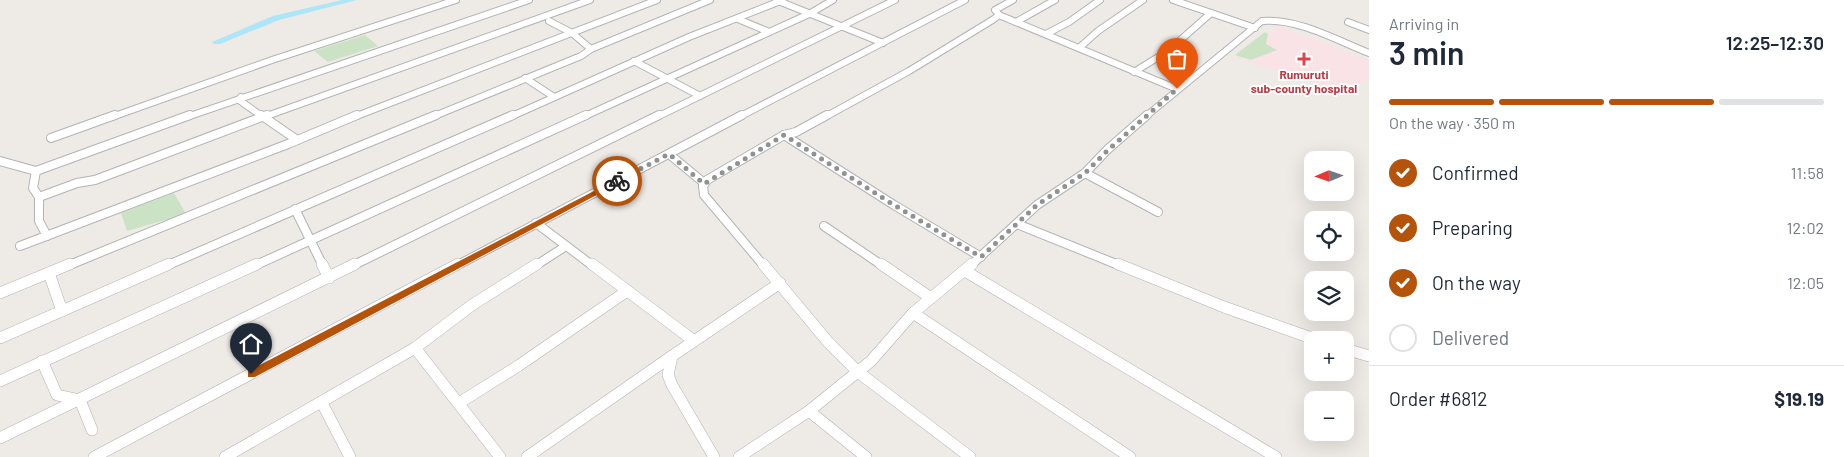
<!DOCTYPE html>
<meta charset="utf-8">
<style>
:root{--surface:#fff;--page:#f2f2f3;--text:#1f2937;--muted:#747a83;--line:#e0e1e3;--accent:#b45309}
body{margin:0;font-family:Barlow,sans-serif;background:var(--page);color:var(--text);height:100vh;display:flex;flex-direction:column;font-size:19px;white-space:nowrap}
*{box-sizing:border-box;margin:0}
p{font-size:16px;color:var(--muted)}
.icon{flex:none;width:28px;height:28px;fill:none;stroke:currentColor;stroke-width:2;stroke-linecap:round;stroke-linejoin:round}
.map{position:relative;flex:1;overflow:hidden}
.drawer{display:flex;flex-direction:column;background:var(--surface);width:475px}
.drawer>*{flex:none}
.needle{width:32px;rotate:268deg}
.fabs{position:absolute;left:1304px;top:151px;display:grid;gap:10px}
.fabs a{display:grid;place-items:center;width:50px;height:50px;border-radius:10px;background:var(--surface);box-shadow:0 5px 20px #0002;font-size:25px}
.pin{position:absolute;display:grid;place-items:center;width:42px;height:42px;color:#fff;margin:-51px -21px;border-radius:50% 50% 50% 0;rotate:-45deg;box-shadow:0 0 5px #0007}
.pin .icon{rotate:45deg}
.courier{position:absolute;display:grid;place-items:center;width:50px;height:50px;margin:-25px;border:4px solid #b45309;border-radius:50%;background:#fff;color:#222;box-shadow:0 1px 6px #0007}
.headline em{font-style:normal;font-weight:600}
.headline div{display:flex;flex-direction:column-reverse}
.headline{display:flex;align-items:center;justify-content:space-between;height:85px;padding:0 20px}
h1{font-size:32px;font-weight:600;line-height:38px}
.bar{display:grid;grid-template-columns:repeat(4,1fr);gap:8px 5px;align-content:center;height:60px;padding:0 20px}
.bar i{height:6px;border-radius:4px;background:var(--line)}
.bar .active{background:var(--accent)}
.bar p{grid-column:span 4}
.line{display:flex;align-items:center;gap:12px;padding:0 20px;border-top:1px solid var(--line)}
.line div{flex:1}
ol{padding:0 20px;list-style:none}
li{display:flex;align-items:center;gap:15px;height:55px}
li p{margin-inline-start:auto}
li .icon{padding:5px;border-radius:50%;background:var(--accent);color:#fff;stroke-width:4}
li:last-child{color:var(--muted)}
li i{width:28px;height:28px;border:2px solid var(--line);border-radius:50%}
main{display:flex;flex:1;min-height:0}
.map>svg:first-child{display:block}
</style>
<main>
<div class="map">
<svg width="1369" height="457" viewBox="0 0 1369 457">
<rect width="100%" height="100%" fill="#eeeae6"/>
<polygon fill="#f9e3e6" points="1279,26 1369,60 1369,78 1344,93 1238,58"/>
<g fill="#cbe3c4">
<polygon points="1265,32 1268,34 1266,44 1277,50 1251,60 1235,55"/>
<polygon points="365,35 378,46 328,62 314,51"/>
<polygon points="174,193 186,214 127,231 121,213"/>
</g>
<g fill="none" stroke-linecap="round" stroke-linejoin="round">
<polygon fill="#ace6f7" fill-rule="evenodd" points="342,0 357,0 279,20 220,44 214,44 212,42 273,16"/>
<defs>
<g id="street-far2">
<polyline points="776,0 883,43"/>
<polyline points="1173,0 1255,28"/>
<polyline points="999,15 1177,89"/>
<polyline points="738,19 769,32"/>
<polyline points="549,21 572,33 591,49"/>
<polyline points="1016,22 1055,0"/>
<polyline points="1348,22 1369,30"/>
<polyline points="1046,34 1069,22 1100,0"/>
<polyline points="1079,48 1098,31 1143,0"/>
<polyline points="634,61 700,96"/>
<polyline points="1134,72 1168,51 1211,13"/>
<polyline points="525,78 554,97"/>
<polyline points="241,97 239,100 263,117"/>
<polyline points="112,117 272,60 456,0"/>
<polyline points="187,117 529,0"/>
<polyline points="264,117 590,0"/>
<polyline points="354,117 657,0"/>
<polyline points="432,117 581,56 591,49 710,0"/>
<polyline points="510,117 689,37 783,0"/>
<polyline points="583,117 809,14 833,0"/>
<polyline points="657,117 895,0"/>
<polyline points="739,117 965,0"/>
<polyline points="825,117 909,71 994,19 999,15 995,10 1013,0"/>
<path d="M1145 117 1262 21C1298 18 1336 40 1369 53"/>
</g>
<g id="street-far1">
<polyline points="261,115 297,140"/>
<polyline points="784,135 894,205 981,257"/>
<polyline points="51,138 115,115"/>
<polyline points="669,154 704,183"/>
<polyline points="0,161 36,171 190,115"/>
<polyline points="36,171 33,188 39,197 39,221 47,236"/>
<polyline points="1085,173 1158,212"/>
<polyline points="39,197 77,183 95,180 267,115"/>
<polyline points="295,209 323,266"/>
<polyline points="536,223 593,266"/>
<polyline points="1017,224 1121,266"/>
<polyline points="824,226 883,266"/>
<polyline points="20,246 288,144 357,115"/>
<polyline points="67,266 436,115"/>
<polyline points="166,266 513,115"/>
<polyline points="254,266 586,115"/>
<polyline points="352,266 659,115"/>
<polyline points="456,266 742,115"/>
<polyline points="535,266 566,246"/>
<polyline points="764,266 704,195 703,186 707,180 784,135 796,132 827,115"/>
<polyline points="970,266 1037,205 1085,173 1108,149 1147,115"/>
</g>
<g id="street">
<polyline points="322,264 329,278"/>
<polyline points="592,264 694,341"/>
<polyline points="763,264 828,342 858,372 970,457"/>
<polyline points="881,264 931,298"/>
<polyline points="1118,264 1224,307 1317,340"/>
<polyline points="965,271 1276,457"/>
<polyline points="49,273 62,311"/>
<polyline points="0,293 70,264"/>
<polyline points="913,313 1130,457"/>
<polyline points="0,338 169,264"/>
<polyline points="1345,349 1369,356"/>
<polyline points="42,361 57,395 80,400 92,430"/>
<polyline points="0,381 257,264"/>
<polyline points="322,403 350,457"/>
<polyline points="459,403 518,366 627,291"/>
<polyline points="809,411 866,457"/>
<polyline points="0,438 355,264"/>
<polyline points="94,457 458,264"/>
<polyline points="225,457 415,348"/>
<polyline points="500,457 415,348 472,305 537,264"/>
<polyline points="527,457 672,356"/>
<polyline points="714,457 672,385 668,375 672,356 780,283"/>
<polyline points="739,457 809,411 871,361 913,313 972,264"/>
</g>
</defs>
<use href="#street-far2" stroke="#b1b4b6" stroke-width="8"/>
<use href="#street-far1" stroke="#b1b4b6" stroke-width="10"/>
<use href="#street" stroke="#b1b4b6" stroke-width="12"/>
<use href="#street-far2" stroke="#fff" stroke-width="6"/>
<use href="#street-far1" stroke="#fff" stroke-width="8"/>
<use href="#street" stroke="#fff" stroke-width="11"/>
</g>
<polygon fill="#b45309" points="617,179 619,180 619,183 255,377 248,377 248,371"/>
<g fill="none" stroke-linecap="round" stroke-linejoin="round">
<polyline stroke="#909292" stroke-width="5" stroke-dasharray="0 9" points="617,181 669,154 704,184 784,135 894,205 981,257 1037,205 1085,173 1108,150 1177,89"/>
</g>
<path fill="#e0444e" stroke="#fff" stroke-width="2" d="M1301.5 51.5h5v5h5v5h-5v5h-5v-5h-5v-5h5z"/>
<g text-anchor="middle" stroke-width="4" stroke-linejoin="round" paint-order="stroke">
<g font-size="12" font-weight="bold" fill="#be3a42" stroke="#fff">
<text x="1304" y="79">Rumuruti<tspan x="1304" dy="14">sub-county hospital</tspan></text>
</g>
</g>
</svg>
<div class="fabs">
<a><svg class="needle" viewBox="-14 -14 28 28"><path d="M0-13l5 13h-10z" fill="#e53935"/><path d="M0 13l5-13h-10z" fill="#747a83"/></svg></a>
<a><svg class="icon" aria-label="locate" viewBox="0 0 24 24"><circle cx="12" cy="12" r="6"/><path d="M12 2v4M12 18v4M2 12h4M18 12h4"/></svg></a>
<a><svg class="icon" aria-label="layers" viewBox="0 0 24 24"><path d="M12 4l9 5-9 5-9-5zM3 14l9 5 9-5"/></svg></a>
<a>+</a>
<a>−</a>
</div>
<div class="pin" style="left:1177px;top:89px;background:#ea580c"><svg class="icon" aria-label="bag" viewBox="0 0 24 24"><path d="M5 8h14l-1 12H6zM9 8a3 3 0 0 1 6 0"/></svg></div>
<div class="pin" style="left:251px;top:374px;background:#1f2937"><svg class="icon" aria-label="home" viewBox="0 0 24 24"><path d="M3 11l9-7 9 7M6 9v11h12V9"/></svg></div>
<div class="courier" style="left:617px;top:181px"><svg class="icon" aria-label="bike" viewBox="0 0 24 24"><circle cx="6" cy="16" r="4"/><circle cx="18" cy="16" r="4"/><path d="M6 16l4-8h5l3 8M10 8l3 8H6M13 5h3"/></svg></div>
</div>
<section class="drawer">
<div class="headline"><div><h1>3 min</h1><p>Arriving in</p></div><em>12:25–12:30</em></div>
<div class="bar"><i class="active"></i><i class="active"></i><i class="active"></i><i></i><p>On the way · 350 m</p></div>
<ol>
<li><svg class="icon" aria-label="check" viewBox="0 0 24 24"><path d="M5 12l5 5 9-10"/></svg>Confirmed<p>11:58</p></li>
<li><svg class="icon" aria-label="check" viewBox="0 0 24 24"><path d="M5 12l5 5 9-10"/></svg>Preparing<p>12:02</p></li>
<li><svg class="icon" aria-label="check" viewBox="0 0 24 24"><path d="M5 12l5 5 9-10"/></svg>On the way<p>12:05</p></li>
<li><i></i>Delivered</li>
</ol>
<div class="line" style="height:65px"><div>Order #6812</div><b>$19.19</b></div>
</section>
</main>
